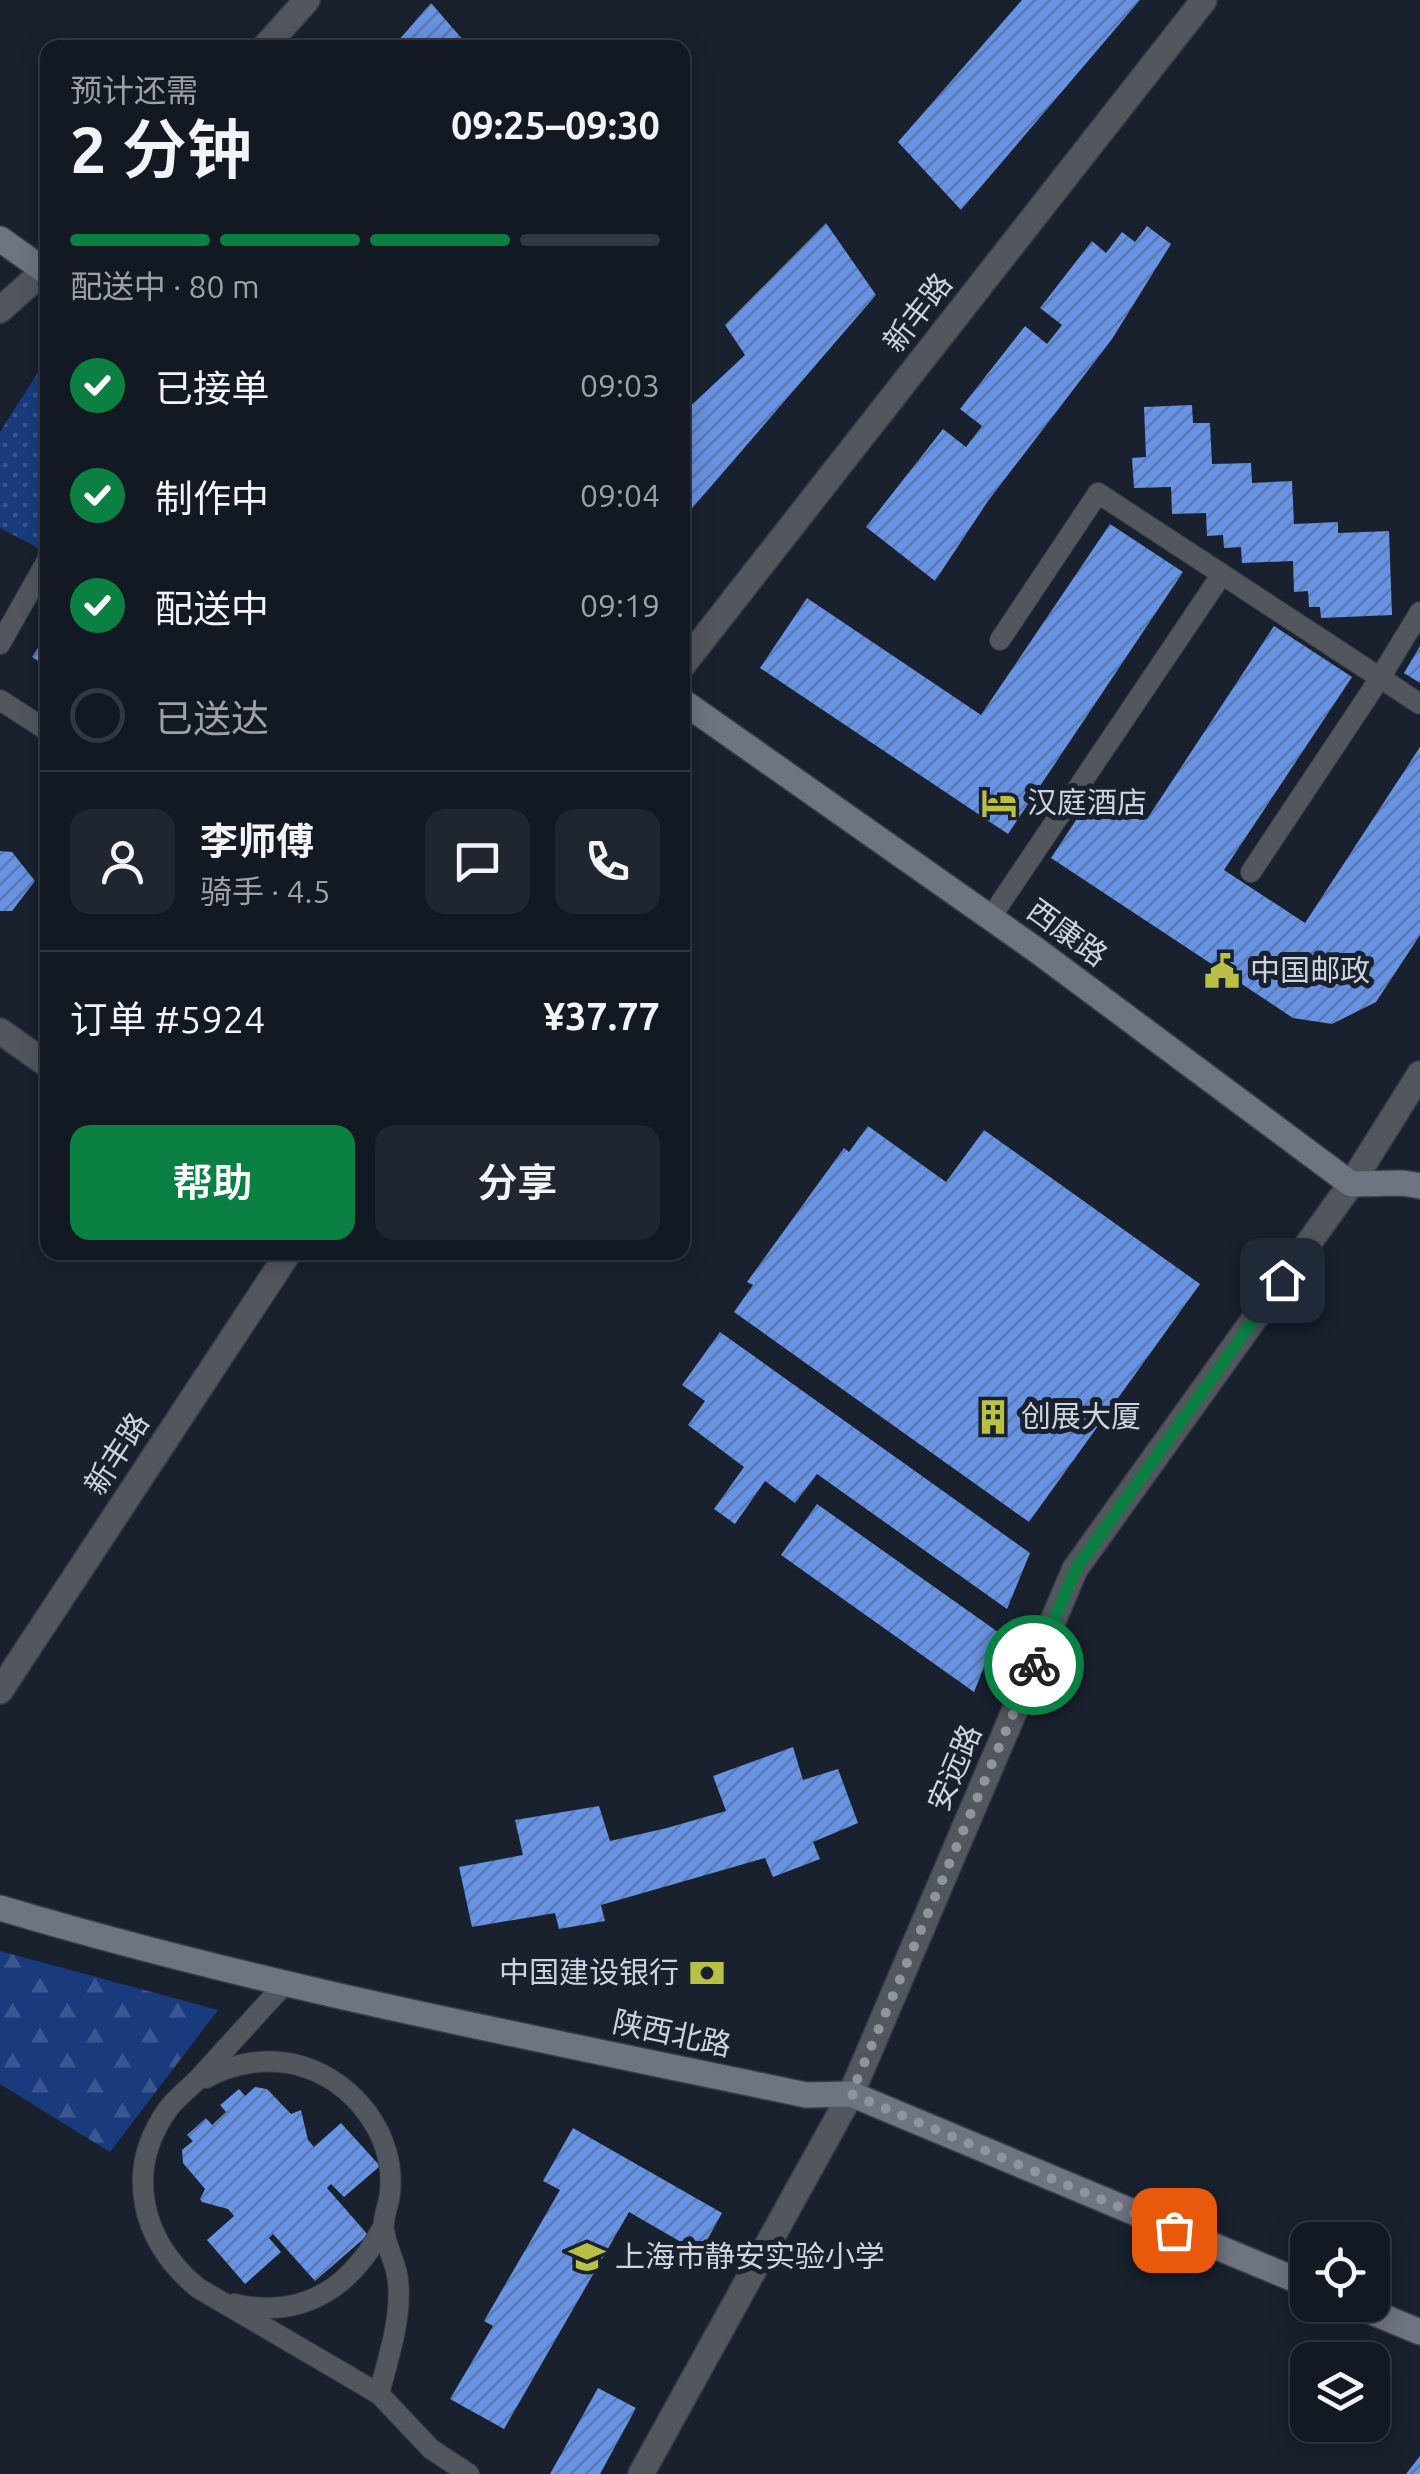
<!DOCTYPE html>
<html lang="zh">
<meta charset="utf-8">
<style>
:root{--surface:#131922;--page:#20262f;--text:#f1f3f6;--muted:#9da0a5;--line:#323840;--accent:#0b8043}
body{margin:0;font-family:Ubuntu,"Noto Sans SC",sans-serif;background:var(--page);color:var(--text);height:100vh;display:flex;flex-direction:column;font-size:38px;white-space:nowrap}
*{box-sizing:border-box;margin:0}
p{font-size:32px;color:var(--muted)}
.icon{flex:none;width:55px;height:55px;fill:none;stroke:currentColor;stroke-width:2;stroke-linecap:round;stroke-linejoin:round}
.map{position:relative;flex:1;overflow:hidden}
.drawer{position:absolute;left:40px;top:40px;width:650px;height:1220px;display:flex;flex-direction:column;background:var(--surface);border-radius:20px;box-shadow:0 5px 25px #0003,0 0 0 2px var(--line)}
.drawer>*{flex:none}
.controls{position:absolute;left:1290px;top:2222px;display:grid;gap:20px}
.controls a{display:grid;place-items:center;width:100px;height:100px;border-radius:20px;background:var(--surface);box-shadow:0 5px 25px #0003,0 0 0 2px var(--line);font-size:50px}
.pin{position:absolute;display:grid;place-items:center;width:85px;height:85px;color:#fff;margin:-42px;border-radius:20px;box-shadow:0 5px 15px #0006}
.courier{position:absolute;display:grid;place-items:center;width:100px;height:100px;margin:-50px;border:8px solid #0b8043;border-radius:50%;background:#fff;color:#222;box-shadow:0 2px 12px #0007}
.head em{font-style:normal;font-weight:600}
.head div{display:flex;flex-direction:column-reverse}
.head{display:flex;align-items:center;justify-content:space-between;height:170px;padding:0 30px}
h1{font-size:65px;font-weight:600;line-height:75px}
.bar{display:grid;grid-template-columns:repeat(4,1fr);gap:15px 10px;align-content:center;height:120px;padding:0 30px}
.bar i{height:12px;border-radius:8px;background:var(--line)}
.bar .active{background:var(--accent)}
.bar p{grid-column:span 4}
.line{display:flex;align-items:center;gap:25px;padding:0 30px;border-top:2px solid var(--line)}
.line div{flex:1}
.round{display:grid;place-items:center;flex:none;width:105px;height:105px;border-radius:20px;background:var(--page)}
ol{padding:0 30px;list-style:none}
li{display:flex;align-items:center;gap:30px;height:110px}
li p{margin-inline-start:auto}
li .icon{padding:10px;border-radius:50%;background:var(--accent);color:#fff;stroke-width:4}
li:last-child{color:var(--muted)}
li i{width:55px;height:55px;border:5px solid var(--line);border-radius:50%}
.action{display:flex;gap:20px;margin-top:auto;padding:20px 30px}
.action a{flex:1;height:115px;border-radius:20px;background:var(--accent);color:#fff;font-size:40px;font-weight:600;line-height:115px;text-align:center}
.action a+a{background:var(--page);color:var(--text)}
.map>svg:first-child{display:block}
</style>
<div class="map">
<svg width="1420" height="2474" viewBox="0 0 1420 2474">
<defs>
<pattern id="grass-dots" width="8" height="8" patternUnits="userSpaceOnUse" patternTransform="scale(2.5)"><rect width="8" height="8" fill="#193b7e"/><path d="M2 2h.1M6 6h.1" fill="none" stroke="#395690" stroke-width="1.8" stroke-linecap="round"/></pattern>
<pattern id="forest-firs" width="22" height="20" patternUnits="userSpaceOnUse" patternTransform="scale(2.5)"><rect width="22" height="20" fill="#193b7e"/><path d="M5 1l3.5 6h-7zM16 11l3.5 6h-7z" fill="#395690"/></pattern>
<pattern id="building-hatch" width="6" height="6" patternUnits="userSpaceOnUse" patternTransform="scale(2.5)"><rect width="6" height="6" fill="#6892e2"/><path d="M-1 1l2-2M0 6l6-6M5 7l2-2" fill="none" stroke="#5b79b2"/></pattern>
</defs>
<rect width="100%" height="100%" fill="#19212e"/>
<polygon fill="url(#grass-dots)" points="44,363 48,366 48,540 42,550 0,528 0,432"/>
<polygon fill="url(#forest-firs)" points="0,1951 218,2010 110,2152 0,2084"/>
<g fill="url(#building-hatch)">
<polygon points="1022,0 1140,0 961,210 898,142"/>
<polygon points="431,3 470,48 392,48"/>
<polygon points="826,223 876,295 682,520 682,414 745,355 725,325"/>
<polygon points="1147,226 1171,244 1112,339 988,501 935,581 866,527 943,429 966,447 982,426 960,409 1025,326 1047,344 1062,325 1040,308 1092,241 1106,253 1122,232 1135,242"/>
<polygon points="1192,405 1193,423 1210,423 1212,464 1251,463 1252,483 1292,481 1294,524 1338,522 1338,533 1389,531 1392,615 1321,618 1320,607 1309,607 1308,591 1294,592 1293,561 1242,563 1241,547 1224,548 1223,535 1207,536 1206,513 1172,514 1171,487 1134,488 1132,458 1146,457 1144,407"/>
<polygon points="1110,524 1183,572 1008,834 760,668 807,598 981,715"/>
<polygon points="1274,626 1352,677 1224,870 1305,923 1420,747 1420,935 1376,1002 1332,1024 1293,1018 1051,858 1098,787 1147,819"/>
<polygon points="48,633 48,667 32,657"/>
<polygon points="1420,646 1420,683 1404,673"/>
<polygon points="0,851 12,852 35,881 12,911 0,911"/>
<polygon points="868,1126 946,1182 984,1130 1200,1284 1029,1522 734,1312 753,1285 747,1282 844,1148 849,1152"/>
<polygon points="720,1332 1030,1553 1007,1609 817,1474 795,1503 765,1481 735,1524 714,1509 744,1467 688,1425 705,1401 682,1385"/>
<polygon points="817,1504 998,1632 974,1692 781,1555"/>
<polygon points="793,1747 803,1780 838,1769 858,1823 813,1842 820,1859 773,1877 765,1858 601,1905 605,1921 559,1929 555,1913 472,1927 459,1867 523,1855 515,1820 599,1806 610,1841 667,1828 726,1811 713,1776"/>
<polygon points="255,2087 267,2089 291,2114 301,2110 308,2140 314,2147 341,2123 380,2166 344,2197 331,2184 327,2188 368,2235 315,2281 273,2234 269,2238 281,2252 245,2284 207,2240 234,2216 228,2209 202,2202 200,2199 205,2189 183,2163 182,2150 193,2141 187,2135 206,2118 212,2125 226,2112 220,2105 239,2089 245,2096"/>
<polygon points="573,2128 722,2213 700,2253 629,2212 504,2429 450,2399 493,2326 484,2321 560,2190 543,2181"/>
<polygon points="598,2388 636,2408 600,2474 550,2474"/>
<polygon points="1420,2456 1420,2474 1406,2474"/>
</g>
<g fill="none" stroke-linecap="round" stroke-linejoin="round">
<defs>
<g id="lane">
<polyline points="1000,640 1098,493 1420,704"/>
<polyline points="0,644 48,559"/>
<polyline points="0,700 48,731"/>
<polyline points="1251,872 1380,678 1420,612"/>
<polyline points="991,917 1222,574"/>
<path d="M285 1984C257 2014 229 2045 201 2076 191 2087 177 2097 168 2109 123 2172 142 2242 198 2288L379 2394 431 2449 469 2474"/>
<path d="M206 2078C235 2062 269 2057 301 2066 355 2082 396 2136 390 2193 389 2205 382 2218 384 2230 386 2248 397 2264 398 2281 402 2319 388 2358 379 2394"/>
<path d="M234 2304C303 2320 352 2287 383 2227"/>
</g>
<g id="street">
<polyline points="264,48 307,0"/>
<polyline points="0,310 48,267"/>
<polyline points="682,666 1204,0"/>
<polyline points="0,1031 48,1065"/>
<polyline points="0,1691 289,1252"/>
<polyline points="641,2474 851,2094 1075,1569 1351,1184 1420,1074"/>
</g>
<g id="secondary">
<polyline points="0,239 48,273"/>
<polyline points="682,701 1035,949 1351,1184 1403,1183 1420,1186"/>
<path d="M0 1908C264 1987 536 2038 806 2095L851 2094 1308 2285"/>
<polyline points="1355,2305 1420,2332"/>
</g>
</defs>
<use href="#lane" stroke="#363d4a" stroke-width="22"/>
<use href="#street" stroke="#363d4a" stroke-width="28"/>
<use href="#secondary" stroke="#363d4a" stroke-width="28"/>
<use href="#lane" stroke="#52565d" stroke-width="20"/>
<use href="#street" stroke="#52565d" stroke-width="25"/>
<use href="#secondary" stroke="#6e7480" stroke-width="25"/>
</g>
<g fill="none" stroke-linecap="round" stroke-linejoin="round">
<polyline stroke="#8f959f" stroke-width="10" stroke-dasharray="0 18" points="1034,1665 851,2094 1174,2230"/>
<polyline stroke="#0b8043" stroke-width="12" points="1034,1665 1076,1569 1282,1280"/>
</g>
<defs>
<symbol id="hotel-bare" viewBox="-9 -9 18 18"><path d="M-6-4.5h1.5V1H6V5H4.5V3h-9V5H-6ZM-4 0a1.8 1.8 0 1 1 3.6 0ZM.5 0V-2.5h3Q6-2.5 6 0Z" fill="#bac046" stroke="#19212e" stroke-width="2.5" paint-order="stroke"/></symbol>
<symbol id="civic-bare" viewBox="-9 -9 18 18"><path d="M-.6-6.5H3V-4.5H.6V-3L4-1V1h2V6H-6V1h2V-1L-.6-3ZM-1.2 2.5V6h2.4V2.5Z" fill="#bac046" stroke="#19212e" stroke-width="2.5" paint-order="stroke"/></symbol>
<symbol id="building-bare" viewBox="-9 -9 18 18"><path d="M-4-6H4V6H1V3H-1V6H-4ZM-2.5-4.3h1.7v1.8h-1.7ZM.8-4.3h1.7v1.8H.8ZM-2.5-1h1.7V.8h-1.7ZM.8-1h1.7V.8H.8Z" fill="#bac046" stroke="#19212e" stroke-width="2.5" paint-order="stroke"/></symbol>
<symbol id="bank-bare" viewBox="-9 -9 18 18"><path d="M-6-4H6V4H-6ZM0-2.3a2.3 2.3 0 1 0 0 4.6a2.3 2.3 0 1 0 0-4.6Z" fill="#bac046" stroke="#19212e" stroke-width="2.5" paint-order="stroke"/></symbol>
<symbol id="school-bare" viewBox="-9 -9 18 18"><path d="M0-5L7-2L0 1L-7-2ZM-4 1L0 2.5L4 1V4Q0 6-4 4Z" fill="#bac046" stroke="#19212e" stroke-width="2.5" paint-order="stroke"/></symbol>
</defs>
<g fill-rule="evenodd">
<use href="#hotel-bare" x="974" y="778" width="50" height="50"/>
<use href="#civic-bare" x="1197" y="946" width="50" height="50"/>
<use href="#building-bare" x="968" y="1392" width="50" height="50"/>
<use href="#bank-bare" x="682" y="1948" width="50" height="50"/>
<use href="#school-bare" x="562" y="2232" width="50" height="50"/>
</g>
<g text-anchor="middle" stroke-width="10" stroke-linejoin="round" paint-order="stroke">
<g font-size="30" fill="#ced3dc" stroke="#19212e">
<text transform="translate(918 313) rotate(-52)" y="10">新丰路</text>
<text transform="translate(1067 933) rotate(36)" y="10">西康路</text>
<text transform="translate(117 1454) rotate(-57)" y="10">新丰路</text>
<text transform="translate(955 1768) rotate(-67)" y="10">安远路</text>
<text transform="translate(672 2034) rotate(12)" y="10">陕西北路</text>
</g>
<g font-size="30" fill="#ced3dc" stroke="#19212e" text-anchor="start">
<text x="1027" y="813">汉庭酒店</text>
<text x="1250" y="981">中国邮政</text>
<text x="1021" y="1427">创展大厦</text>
<text x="679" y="1983" text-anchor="end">中国建设银行</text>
<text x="615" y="2267">上海市静安实验小学</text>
</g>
</g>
</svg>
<div class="controls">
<a><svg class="icon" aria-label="locate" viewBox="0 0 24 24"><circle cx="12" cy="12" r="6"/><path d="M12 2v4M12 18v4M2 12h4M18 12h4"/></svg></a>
<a><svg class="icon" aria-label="layers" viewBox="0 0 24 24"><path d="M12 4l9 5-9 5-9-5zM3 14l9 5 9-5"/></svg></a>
</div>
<div class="pin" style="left:1174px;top:2230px;background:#ea580c"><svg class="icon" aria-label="bag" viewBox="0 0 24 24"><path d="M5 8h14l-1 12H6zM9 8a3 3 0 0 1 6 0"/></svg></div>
<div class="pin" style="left:1282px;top:1280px;background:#1f2937"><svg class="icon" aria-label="home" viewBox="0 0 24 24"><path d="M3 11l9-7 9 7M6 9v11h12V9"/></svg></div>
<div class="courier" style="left:1034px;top:1665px"><svg class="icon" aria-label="bike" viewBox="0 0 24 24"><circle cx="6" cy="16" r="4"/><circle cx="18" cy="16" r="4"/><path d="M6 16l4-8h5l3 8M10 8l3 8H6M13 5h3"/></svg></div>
<section class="drawer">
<div class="head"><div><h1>2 分钟</h1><p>预计还需</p></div><em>09:25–09:30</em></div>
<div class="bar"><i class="active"></i><i class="active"></i><i class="active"></i><i></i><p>配送中 · 80 m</p></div>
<ol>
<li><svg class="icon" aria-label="check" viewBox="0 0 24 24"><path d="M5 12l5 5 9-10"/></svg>已接单<p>09:03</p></li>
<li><svg class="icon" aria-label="check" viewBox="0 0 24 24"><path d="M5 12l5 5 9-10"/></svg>制作中<p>09:04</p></li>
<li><svg class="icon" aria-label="check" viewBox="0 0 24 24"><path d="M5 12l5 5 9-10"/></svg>配送中<p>09:19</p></li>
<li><i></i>已送达</li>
</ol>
<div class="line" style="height:180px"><a class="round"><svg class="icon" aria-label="person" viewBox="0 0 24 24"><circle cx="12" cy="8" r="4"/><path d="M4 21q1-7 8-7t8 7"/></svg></a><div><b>李师傅</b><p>骑手 · 4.5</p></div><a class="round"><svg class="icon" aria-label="chat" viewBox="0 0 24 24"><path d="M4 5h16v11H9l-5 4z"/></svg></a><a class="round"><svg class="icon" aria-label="phone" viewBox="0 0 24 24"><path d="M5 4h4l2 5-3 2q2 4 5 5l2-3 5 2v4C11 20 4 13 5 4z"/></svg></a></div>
<div class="line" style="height:130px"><div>订单 #5924</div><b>¥37.77</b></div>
<div class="action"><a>帮助</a><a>分享</a></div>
</section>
</div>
